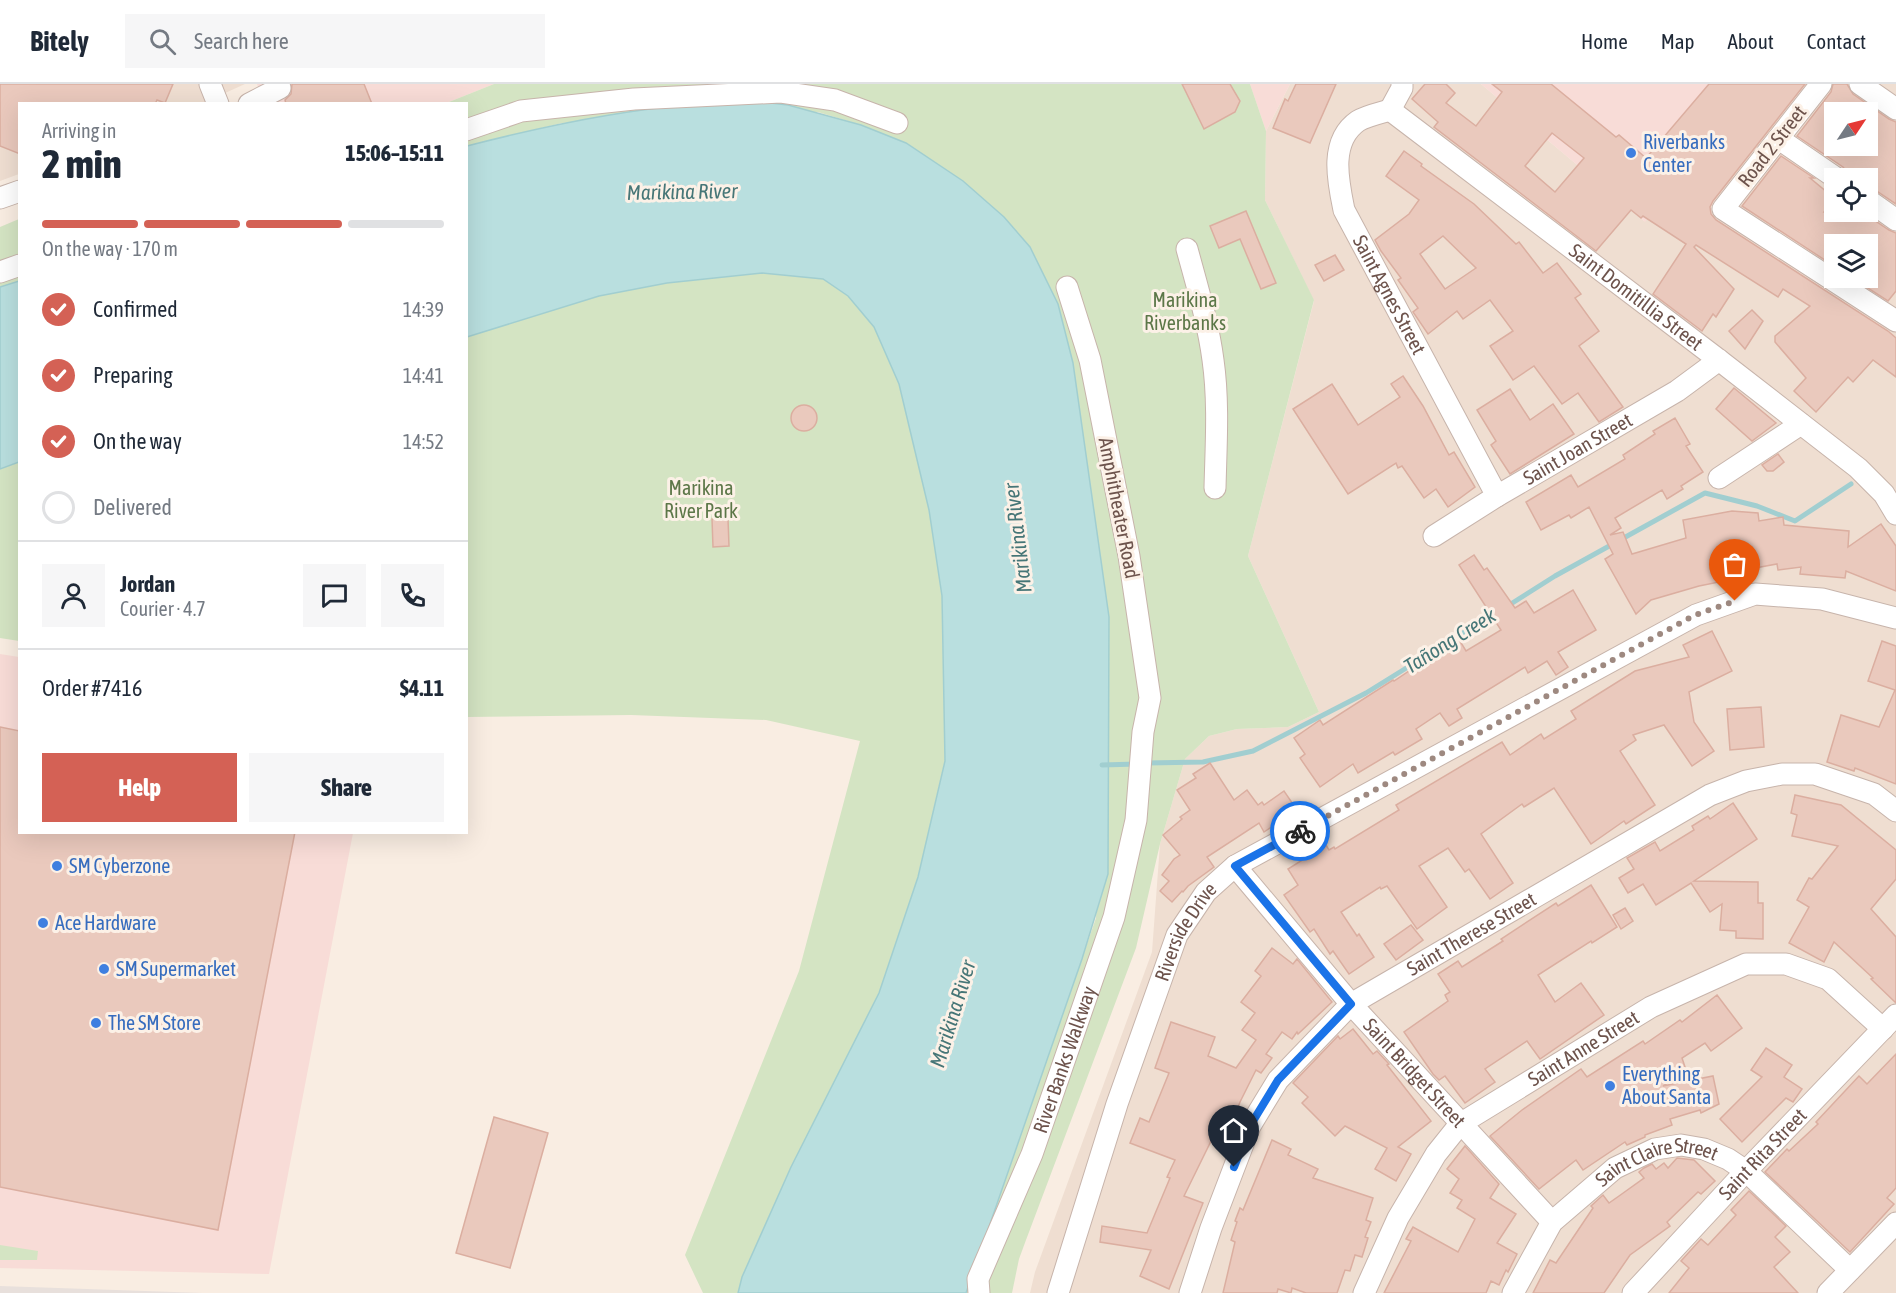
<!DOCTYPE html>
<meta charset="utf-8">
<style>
:root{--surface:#fff;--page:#f6f6f7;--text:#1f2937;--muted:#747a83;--line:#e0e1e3;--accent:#d46155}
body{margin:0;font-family:"Asap Condensed",sans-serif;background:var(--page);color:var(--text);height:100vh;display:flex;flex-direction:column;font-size:22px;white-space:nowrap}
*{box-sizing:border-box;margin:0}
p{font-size:20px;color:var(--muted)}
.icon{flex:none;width:33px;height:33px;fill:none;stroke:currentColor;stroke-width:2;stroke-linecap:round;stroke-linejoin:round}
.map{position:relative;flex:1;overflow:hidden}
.side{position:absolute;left:18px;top:18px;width:450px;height:732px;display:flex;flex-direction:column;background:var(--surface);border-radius:0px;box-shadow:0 6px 24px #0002}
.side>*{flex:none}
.needle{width:39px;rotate:55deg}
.controls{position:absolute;left:1824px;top:18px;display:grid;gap:12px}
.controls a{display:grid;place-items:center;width:54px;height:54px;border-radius:0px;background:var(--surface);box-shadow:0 6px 24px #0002;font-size:30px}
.pin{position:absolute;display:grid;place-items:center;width:51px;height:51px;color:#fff;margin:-62px -26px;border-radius:50% 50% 50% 0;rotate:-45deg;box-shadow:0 0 6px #0007}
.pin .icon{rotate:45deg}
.courier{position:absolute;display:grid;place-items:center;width:60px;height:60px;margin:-30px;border:4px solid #1a73e8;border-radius:50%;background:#fff;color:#222;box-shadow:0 2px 8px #0007}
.headline em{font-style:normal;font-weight:800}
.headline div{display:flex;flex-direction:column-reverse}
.headline{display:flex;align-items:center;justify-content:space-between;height:102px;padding:0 24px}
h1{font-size:39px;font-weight:800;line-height:45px}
.bar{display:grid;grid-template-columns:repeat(4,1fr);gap:9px 6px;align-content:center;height:72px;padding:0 24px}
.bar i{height:8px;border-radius:4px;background:var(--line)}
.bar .current{background:var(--accent)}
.bar p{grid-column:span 4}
.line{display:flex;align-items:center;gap:15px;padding:0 24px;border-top:2px solid var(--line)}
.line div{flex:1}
.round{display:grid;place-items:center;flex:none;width:63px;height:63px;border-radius:0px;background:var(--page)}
ol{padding:0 24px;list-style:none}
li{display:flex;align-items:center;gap:18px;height:66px}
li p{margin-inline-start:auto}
li .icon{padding:6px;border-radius:50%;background:var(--accent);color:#fff;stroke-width:4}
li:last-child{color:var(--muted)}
li i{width:33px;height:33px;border:3px solid var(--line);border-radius:50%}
.button{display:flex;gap:12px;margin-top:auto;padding:12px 24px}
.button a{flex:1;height:69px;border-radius:0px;background:var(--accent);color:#fff;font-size:24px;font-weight:800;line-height:69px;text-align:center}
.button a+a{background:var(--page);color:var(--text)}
header{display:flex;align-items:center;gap:36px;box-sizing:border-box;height:84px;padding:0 30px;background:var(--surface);border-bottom:2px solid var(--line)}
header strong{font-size:28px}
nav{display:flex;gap:33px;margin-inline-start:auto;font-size:21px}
.search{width:420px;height:54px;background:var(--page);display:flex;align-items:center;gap:15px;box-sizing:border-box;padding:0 21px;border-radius:0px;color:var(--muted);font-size:22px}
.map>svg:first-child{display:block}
</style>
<header>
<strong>Bitely</strong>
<div class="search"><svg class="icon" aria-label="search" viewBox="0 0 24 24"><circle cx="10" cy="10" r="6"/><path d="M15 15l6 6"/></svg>Search here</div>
<nav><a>Home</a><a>Map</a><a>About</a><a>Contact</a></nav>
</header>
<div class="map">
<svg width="1896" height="1209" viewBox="0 0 1896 1209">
<rect width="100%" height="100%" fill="#f9ede2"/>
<g fill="#efded1" fill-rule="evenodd">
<polygon points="0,0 245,0 203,19 20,20 19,90 0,97"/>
<path d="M1290 0H1481L1644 137 1755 0H1896V1209H1030L1035 1188 1152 868 1160 760 1185 675 1209 652 1237 645 1288 643 1319 628 1248 472 1314 217 1265 116 1266 47ZM1834 28H1868V62H1834ZM1834 94H1868V128H1834ZM1834 160H1868V194H1834Z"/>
</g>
<g fill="#f8dcd7">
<polygon points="257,0 494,0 444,20 264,19"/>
<polygon points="1250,0 1290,0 1266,47"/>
<polygon points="1481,0 1755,0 1645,138"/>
<polygon points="0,570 19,573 20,748 353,749 269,1190 0,1184"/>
</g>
<polygon fill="#e8e0dc" points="0,1202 203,1209 0,1209"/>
<g fill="#d4e4c3">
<polygon points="494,0 1250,0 1266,47 1265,116 1314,216 1248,472 1319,628 1288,643 1237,645 1209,652 1185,675 1160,760 1136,864 1026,1156 1019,1175 1012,1209 966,1209 1096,834 1109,533 1073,280 1058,220 1030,163 1004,133 963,97 906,59 861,41 818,28 562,39 467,62 466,20 444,20"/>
<polygon points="19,135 19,197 0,203 0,143"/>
<polygon points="762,189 823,195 848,212 874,242 899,300 929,426 942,512 945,676 918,793 879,909 791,1083 742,1193 738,1209 703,1209 685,1171 799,887 860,657 766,636 631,631 467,633 466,253 598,212 667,199"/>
<polygon points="19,378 19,557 0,554 0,385"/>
<polygon points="0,1161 38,1167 37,1176 0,1176"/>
</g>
<g fill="#b9dfdf" stroke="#a1ced0" stroke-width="1.5">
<path d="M752 17 788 21 861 41 906 59 963 97 1004 133 1030 163 1058 220 1073 279 1109 533 1108 790 1082 875 966 1209H738L742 1193 791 1083 879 909 918 793 945 677 942 512 929 426 899 300 874 243 848 212 823 195 762 189 667 199 599 212 467 253V62C560 38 655 19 752 17Z"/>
<polygon points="19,197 19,378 0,385 0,203"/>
</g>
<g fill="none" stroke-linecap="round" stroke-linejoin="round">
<g stroke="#a1ced0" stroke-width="5">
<polyline points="1506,523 1555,492 1705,409 1757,422 1795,437 1851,400"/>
<polyline points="1147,679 1203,678 1253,667 1366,609 1495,529"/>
<polyline points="1102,681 1137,680"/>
</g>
</g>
<g fill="#eac9bd" stroke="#dbaea0" stroke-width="1.5" fill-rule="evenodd">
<polygon points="0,0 173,0 165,19 157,16 155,20 20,20 20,70 0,62"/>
<polygon points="292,0 364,0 372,20 286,20 285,16 291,10"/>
<polygon points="1182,0 1230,0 1240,17 1235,28 1204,45"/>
<polygon points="1296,0 1336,0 1310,59 1273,44 1285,15 1288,17"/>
<path d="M1425 0H1446L1455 9 1446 19 1476 42 1502 8 1492 0H1551L1616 53 1619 51 1646 74 1709 0H1805L1713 117 1710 123 1711 130 1716 136 1888 247 1896 254V293L1873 276 1853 298 1848 293 1816 328 1794 307 1806 294 1775 258V252L1810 222 1783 205 1778 213 1696 161 1694 163 1734 205 1716 233 1713 230 1702 247 1653 210 1686 160 1643 132 1641 134 1631 126 1596 167 1434 43 1438 38 1412 15ZM1552 49 1584 74 1555 108 1525 82Z"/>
<path d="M1833 0H1847L1853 10 1889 35 1896 38V120L1875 106 1868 104V94H1849L1847 88 1843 83 1797 52 1831 8ZM1834 28H1868V62H1834Z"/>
<path d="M1404 67 1422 80 1421 82 1474 120 1516 160 1519 158 1543 189 1557 179 1581 210 1575 214 1599 247 1579 262 1623 323 1599 338 1578 309 1562 320 1534 282 1513 296 1490 262 1513 247 1490 216 1463 235 1457 227 1428 250 1413 228 1418 224 1398 196 1401 194 1381 167 1375 156 1409 130 1419 116 1386 92ZM1443 152 1476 184 1445 205 1420 170Z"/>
<polygon points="1781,72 1814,94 1810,94 1834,114 1824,128 1862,128 1889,146 1896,149 1896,207 1888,217 1852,194 1868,194 1868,160 1834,160 1834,182 1742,122"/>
<polygon points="1246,127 1276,199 1261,205 1240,155 1219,164 1210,142"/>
<polygon points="1335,171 1344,186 1324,197 1315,181"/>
<polygon points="1752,226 1763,237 1745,265 1729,247"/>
<polygon points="1403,292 1423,322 1449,371 1454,368 1475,403 1448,423 1436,405 1424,414 1402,382 1398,384 1396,379 1348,410 1293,325 1332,300 1358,341 1400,313 1391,300"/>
<polygon points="1734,304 1776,339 1752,357 1716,325"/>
<polygon points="1510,305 1530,336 1553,320 1574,350 1510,390 1491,361 1496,357 1477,326"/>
<circle cx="804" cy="334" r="13"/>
<polygon points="1675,334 1690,360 1686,362 1703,388 1681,402 1683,405 1667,415 1662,406 1615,434 1621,444 1610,451 1623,448 1632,470 1686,454 1683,436 1732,427 1758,429 1759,437 1783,433 1784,441 1849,447 1848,463 1881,440 1896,462 1896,507 1846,487 1845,494 1800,490 1801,483 1778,486 1777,480 1728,489 1729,496 1699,502 1651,516 1636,530 1605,475 1613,470 1589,423 1571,434 1569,431 1541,446 1526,418 1571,391 1578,403 1625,375 1623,371 1655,350 1653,347"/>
<polygon points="1778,370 1784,378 1773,387 1767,387 1762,381"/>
<polygon points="712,435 728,435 729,462 713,463"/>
<polygon points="1474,471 1484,486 1487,484 1515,524 1526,517 1534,529 1573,506 1596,546 1558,568 1568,583 1556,591 1547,577 1528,589 1525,583 1457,625 1462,634 1449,642 1440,629 1416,645 1422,655 1395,671 1393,668 1358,689 1353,680 1320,703 1300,674 1305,670 1294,654 1320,636 1323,641 1393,596 1394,597 1424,577 1460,557 1466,567 1501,546 1459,481"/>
<polygon points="1712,547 1732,587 1689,608 1694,638 1714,667 1692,682 1664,641 1633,651 1636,656 1620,667 1655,721 1626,740 1624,737 1591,760 1554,704 1524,723 1522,720 1481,750 1513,799 1490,815 1469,785 1465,788 1448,764 1419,782 1447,823 1417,845 1387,802 1381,805 1380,803 1341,828 1357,852 1359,850 1374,873 1349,890 1333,867 1330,870 1314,845 1310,848 1284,811 1298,801 1288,785 1326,761 1329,766 1334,763 1335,765 1399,726 1396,721 1502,658 1510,671 1541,650 1544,655 1576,635 1571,627 1635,587 1689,573 1683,561"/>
<polygon points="1882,557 1896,562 1896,700 1855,684 1854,687 1827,678 1841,631 1879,643 1895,606 1868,597"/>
<polygon points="1761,623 1764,663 1730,666 1727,625"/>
<polygon points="0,643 20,647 20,748 295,748 218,1146 0,1103"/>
<polygon points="1210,679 1234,716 1247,706 1258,721 1262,718 1264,721 1284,707 1297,726 1264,748 1259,739 1207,773 1214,783 1188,802 1183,808 1182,807 1172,818 1160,807 1169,797 1162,791 1174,775 1180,771 1163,751 1182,735 1180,733 1190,726 1177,706 1196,694 1193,690"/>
<polygon points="1795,711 1841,721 1896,766 1896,795 1871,825 1896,853 1896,919 1871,895 1873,894 1834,858 1824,878 1789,859 1809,823 1797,816 1809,794 1812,795 1838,762 1792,752 1797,731 1791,729"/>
<polygon points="1733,719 1757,755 1694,797 1758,798 1758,819 1763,819 1763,855 1736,854 1736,847 1720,846 1722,820 1710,828 1691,799 1656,821 1643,800 1628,809 1619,794 1634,785 1627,774 1655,758 1660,767 1694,746 1692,742 1708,732 1710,735"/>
<polygon points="1591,801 1617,843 1592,859 1591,857 1538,891 1555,918 1581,899 1604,931 1540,975 1527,957 1485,985 1495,998 1465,1019 1445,992 1439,996 1433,990 1404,948 1448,917 1445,911 1450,908 1438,890 1458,877 1462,883 1503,857 1501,855 1556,819 1558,822"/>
<polygon points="1625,824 1633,837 1621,845 1613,831"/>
<polygon points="1411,841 1423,856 1396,876 1384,860"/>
<polygon points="1272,864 1293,880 1297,875 1332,918 1298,950 1297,948 1292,955 1282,948 1266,970 1272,974 1261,989 1256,986 1240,1018 1227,1051 1216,1047 1184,1112 1203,1119 1169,1205 1140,1192 1151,1166 1100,1158 1102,1142 1147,1149 1170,1094 1167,1093 1175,1076 1130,1059 1140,1034 1149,1038 1169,989 1155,984 1171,938 1215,953 1208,972 1236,984 1256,956 1242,946 1255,929 1241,918 1261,892 1255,887"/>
<polygon points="1717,911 1742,944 1711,967 1705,959 1682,974 1686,986 1663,1002 1713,992 1719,1020 1701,1029 1700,1026 1670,1035 1672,1041 1645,1051 1645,1053 1627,1061 1625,1058 1583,1086 1576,1076 1539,1105 1490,1052 1522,1026 1581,985 1587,993 1643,957 1645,960 1680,936 1682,938"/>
<polygon points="1353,945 1373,970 1377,967 1389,980 1387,981 1431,1037 1398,1063 1411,1070 1396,1097 1375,1085 1387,1064 1345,1042 1335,1052 1302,1019 1308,1013 1293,999 1338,952 1340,955"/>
<polygon points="1766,964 1792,981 1784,993 1802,1005 1793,1018 1786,1014 1742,1058 1720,1035 1762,993 1751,986"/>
<polygon points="1896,970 1896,1104 1887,1114 1894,1120 1850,1168 1765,1088 1787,1065 1789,1067 1818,1040 1816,1038 1859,992 1867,1000"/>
<polygon points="494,1033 548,1049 510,1184 456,1169"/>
<polygon points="1272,1056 1291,1065 1288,1071 1318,1085 1313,1094 1373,1114 1366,1136 1371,1138 1365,1153 1368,1154 1362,1173 1355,1171 1350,1187 1345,1186 1337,1209 1306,1209 1292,1204 1291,1209 1278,1205 1277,1209 1223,1209 1235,1158 1231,1156 1237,1138 1235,1137 1240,1124 1243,1126"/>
<polygon points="1465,1062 1499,1100 1490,1114 1516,1130 1497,1159 1517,1170 1508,1188 1506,1186 1499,1201 1491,1197 1486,1209 1384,1209 1411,1157 1406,1155 1413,1143 1458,1168 1475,1135 1457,1124 1462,1116 1450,1109 1459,1095 1447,1085"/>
<polygon points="1677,1074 1694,1076 1715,1097 1701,1110 1698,1108 1667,1138 1670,1142 1630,1171 1604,1209 1533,1209 1550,1176 1556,1179 1593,1124 1591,1122 1603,1111 1609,1119 1619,1112 1644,1094 1639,1088 1644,1084 1652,1080 1656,1085 1664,1079 1668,1084"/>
<polygon points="1749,1107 1786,1142 1775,1153 1790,1168 1774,1183 1798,1209 1669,1209 1689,1184 1681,1177 1701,1155 1708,1161 1736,1131 1731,1126"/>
</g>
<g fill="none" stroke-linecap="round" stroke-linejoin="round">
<defs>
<g id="minor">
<polyline points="210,0 218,20"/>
<polyline points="1821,0 1723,125 1896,237"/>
<polyline points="1860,0 1896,25"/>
<polyline points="249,20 280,4"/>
<path id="s1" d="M1390 26 1719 276 1858 384 1884 410 1896 430"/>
<path id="s2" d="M1390 26C1380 29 1366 32 1358 37 1329 57 1338 97 1344 126L1497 412"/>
<polyline points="1390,26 1402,4 1402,0"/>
<polyline points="466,46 521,27 634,15 781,8 835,16 897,39"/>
<polyline points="1779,55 1836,94"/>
<polyline points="0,114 20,107"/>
<polyline points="1868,116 1896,136"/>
<path d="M1187 165C1197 202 1208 238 1213 276 1219 318 1216 362 1215 404"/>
<polyline points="0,188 20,181"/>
<polyline points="1719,394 1801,340"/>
<path id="s3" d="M1434 452 1497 412 1677 307 1719 276"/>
<path id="s4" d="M1235 782 1351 920 1552 1138"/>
<path id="s5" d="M979 1209 978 1195 1032 1070 1114 833 1136 736 1143 648 1150 614 1129 472 1090 276 1067 203"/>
<path id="s6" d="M1058 1209 1117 1020 1177 851 1206 808 1235 782 1696 531 1755 510 1822 515 1896 534"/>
<path id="s7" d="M1190 1209 1211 1144 1250 1042 1278 996 1351 920 1710 711 1746 697 1782 690H1815L1874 710 1896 727"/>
<path id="s8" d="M1364 1209 1398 1134 1436 1070 1460 1040 1651 923 1746 880H1786L1828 895 1883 945"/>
<path id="s9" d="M1513 1209 1552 1138 1615 1084 1655 1065 1681 1061 1704 1065 1728 1075 1746 1087 1850 1186"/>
<path id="s10" d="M1633 1209 1746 1087 1896 931"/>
<polyline points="1828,1209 1896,1139"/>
</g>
</defs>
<use href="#minor" stroke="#c7b4ab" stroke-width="23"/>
<use href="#minor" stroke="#fff" stroke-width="21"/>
</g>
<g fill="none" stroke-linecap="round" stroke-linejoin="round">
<polyline stroke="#9e8980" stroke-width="6" stroke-dasharray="0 10.8" points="1300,747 1695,531 1735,517"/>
<polyline stroke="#1a73e8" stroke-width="8" points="1234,1083 1250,1042 1278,996 1351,920 1235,782 1300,747"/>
</g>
<g fill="#3f7fe0" stroke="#fcf1e7" stroke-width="2">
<circle cx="1631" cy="69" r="6"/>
<circle cx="57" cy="782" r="6"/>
<circle cx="43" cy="839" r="6"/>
<circle cx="104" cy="885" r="6"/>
<circle cx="96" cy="939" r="6"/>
<circle cx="1610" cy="1002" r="6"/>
</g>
<g text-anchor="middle" stroke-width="6" stroke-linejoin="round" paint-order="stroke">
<g font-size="20" fill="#366cbe" stroke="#fcf1e7" text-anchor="start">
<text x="1643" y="65">Riverbanks<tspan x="1643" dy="23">Center</tspan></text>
<text x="69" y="789">SM Cyberzone</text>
<text x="55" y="846">Ace Hardware</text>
<text x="116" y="892">SM Supermarket</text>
<text x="108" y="946">The SM Store</text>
<text x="1622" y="997">Everything<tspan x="1622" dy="23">About Santa</tspan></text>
</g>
<g font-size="20" fill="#6d534c" stroke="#fcf1e7">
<text transform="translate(1772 62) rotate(-52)" y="7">Road 2 Street</text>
<text dy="7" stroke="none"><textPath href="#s2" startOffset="226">Saint Agnes Street</textPath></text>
<text dy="7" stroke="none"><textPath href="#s1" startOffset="309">Saint Domitillia Street</textPath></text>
<text dy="7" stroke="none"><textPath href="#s3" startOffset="168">Saint Joan Street</textPath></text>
<text transform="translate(1119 424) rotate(79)" y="7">Amphitheater Road</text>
<text dy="7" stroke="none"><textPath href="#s7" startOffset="476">Saint Therese Street</textPath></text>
<text dy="7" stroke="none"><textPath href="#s6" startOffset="384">Riverside Drive</textPath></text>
<text dy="7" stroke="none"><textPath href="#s8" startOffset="340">Saint Anne Street</textPath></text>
<text dy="7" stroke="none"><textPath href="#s5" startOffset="250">River Banks Walkway</textPath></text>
<text dy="7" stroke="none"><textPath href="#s4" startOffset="274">Saint Bridget Street</textPath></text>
<text dy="7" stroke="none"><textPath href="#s10" startOffset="190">Saint Rita Street</textPath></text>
<text dy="7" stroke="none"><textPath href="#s9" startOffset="207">Saint Claire Street</textPath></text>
</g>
<g font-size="20" fill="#5c7748" stroke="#fcf1e7">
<text x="1185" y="223">Marikina<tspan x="1185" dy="23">Riverbanks</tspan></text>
<text x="701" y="411">Marikina<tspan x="701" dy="23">River Park</tspan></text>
</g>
<g font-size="21" font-style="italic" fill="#467677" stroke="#fcf1e7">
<text transform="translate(682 108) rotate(-1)" y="7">Marikina River</text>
<text transform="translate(1018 454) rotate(-97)" y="7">Marikina River</text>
<text transform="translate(1450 557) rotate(-32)" y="7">Tañong Creek</text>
<text transform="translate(953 930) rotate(-73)" y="7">Marikina River</text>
</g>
</g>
</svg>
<div class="controls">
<a><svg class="needle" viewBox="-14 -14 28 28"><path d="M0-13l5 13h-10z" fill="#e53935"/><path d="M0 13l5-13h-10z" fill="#747a83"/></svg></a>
<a><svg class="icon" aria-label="locate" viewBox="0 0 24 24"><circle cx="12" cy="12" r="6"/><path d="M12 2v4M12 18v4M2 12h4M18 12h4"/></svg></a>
<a><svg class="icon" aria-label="layers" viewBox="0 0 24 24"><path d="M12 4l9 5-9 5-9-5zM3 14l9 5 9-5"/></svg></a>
</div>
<div class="pin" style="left:1735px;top:517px;background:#ea580c"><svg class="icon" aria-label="bag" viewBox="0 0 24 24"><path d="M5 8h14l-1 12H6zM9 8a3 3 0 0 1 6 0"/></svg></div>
<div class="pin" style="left:1234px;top:1083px;background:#1f2937"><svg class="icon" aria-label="home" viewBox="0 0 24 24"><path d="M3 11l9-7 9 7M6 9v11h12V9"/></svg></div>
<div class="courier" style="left:1300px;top:747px"><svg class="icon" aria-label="bike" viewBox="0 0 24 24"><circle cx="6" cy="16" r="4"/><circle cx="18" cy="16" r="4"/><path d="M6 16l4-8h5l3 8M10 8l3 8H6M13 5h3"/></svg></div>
<section class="side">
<div class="headline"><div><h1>2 min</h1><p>Arriving in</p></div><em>15:06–15:11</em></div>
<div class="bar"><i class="current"></i><i class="current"></i><i class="current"></i><i></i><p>On the way · 170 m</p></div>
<ol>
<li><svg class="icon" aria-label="check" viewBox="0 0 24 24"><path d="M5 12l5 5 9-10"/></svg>Confirmed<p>14:39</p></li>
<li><svg class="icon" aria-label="check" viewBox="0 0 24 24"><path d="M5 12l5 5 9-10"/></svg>Preparing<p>14:41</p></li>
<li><svg class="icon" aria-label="check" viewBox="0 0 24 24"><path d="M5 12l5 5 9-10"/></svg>On the way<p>14:52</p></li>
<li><i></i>Delivered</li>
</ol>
<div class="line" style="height:108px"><a class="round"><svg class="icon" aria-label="person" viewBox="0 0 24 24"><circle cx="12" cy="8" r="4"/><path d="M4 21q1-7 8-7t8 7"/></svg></a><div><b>Jordan</b><p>Courier · 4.7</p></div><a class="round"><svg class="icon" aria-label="chat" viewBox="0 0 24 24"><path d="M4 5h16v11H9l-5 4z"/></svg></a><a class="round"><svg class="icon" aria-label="phone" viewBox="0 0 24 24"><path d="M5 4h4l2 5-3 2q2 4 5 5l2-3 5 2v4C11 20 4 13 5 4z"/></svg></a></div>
<div class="line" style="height:78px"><div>Order #7416</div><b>$4.11</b></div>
<div class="button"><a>Help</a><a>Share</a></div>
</section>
</div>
